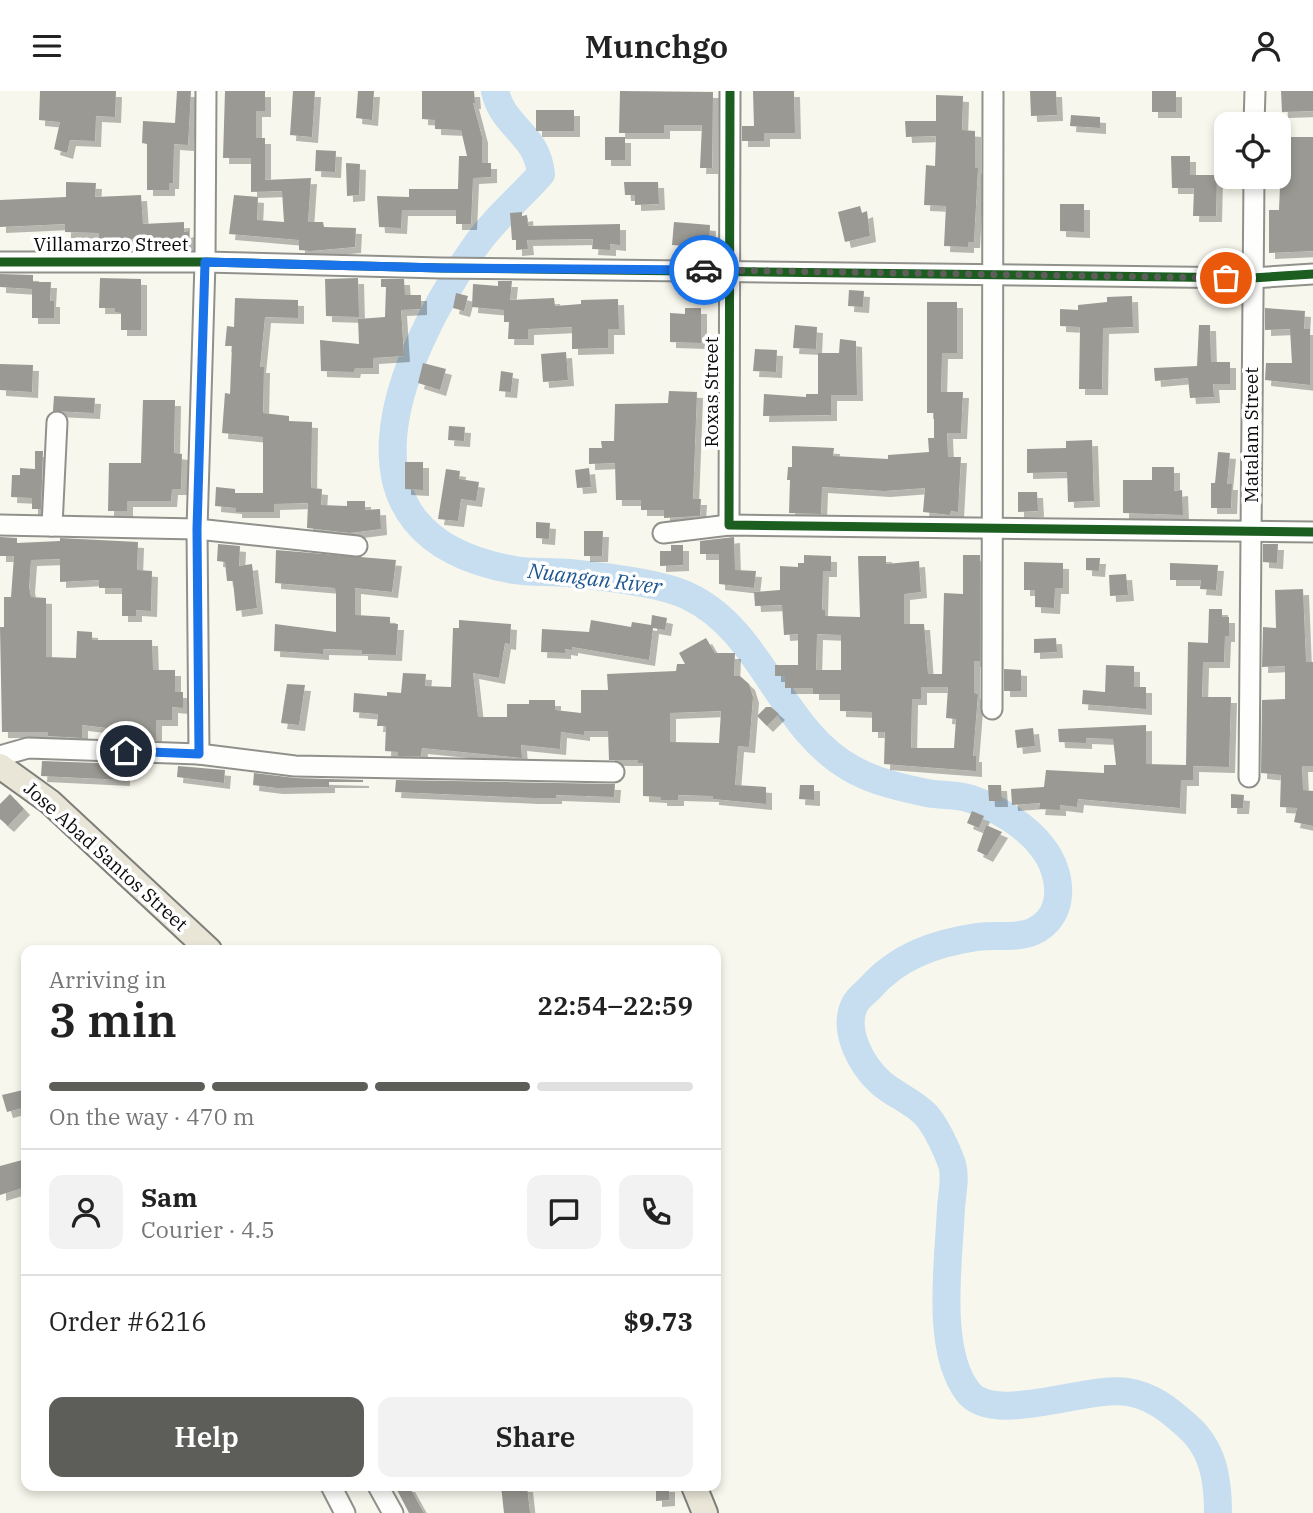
<!DOCTYPE html>
<meta charset="utf-8">
<style>
:root{--surface:#fff;--page:#f2f2f2;--text:#222;--muted:#767676;--line:#e0e0e0;--accent:#5d5d59}
body{margin:0;font-family:"IBM Plex Serif",serif;background:var(--page);color:var(--text);height:100vh;display:flex;flex-direction:column;font-size:26px;white-space:nowrap}
*{box-sizing:border-box;margin:0}
p{font-size:23px;color:var(--muted)}
.icon{flex:none;width:38px;height:38px;fill:none;stroke:currentColor;stroke-width:2;stroke-linecap:round;stroke-linejoin:round}
.map{position:relative;flex:1;overflow:hidden}
.drawer{position:absolute;left:21px;top:854px;width:700px;height:546px;display:flex;flex-direction:column;background:var(--surface);border-radius:14px;box-shadow:0 4px 10px #0003}
.drawer>*{flex:none}
.buttons{position:absolute;left:1214px;top:21px;display:grid;gap:14px}
.buttons a{display:grid;place-items:center;width:77px;height:77px;border-radius:14px;background:var(--surface);box-shadow:0 4px 10px #0003;font-size:35px}
.pin{position:absolute;display:grid;place-items:center;width:60px;height:60px;color:#fff;margin:-30px;border:4px solid #fff;border-radius:50%;box-shadow:0 2px 7px #0007}
.courier{position:absolute;display:grid;place-items:center;width:70px;height:70px;margin:-35px;border:5px solid #1a73e8;border-radius:50%;background:#fff;color:#222;box-shadow:0 2px 9px #0007}
.summary em{font-style:normal;font-weight:600}
.summary div{display:flex;flex-direction:column-reverse}
.summary{display:flex;align-items:center;justify-content:space-between;height:119px;padding:0 28px}
h1{font-size:46px;font-weight:600;line-height:52px}
.bar{display:grid;grid-template-columns:repeat(4,1fr);gap:10px 7px;align-content:center;height:84px;padding:0 28px}
.bar i{height:9px;border-radius:5px;background:var(--line)}
.bar .active{background:var(--accent)}
.bar p{grid-column:span 4}
.line{display:flex;align-items:center;gap:18px;padding:0 28px;border-top:2px solid var(--line)}
.line div{flex:1}
.round{display:grid;place-items:center;flex:none;width:74px;height:74px;border-radius:14px;background:var(--page)}
.cta{display:flex;gap:14px;margin-top:auto;padding:14px 28px}
.cta a{flex:1;height:80px;border-radius:14px;background:var(--accent);color:#fff;font-size:28px;font-weight:600;line-height:80px;text-align:center}
.cta a+a{background:var(--page);color:var(--text)}
header{display:flex;justify-content:space-between;align-items:center;height:91px;padding:0 28px;background:var(--surface);font-size:32px;font-weight:600}
.map>svg:first-child{display:block}
</style>
<header><svg class="icon" aria-label="menu" viewBox="0 0 24 24"><path d="M4 6h16M4 12h16M4 18h16"/></svg>Munchgo<svg class="icon" aria-label="person" viewBox="0 0 24 24"><circle cx="12" cy="8" r="4"/><path d="M4 21q1-7 8-7t8 7"/></svg></header>
<div class="map">
<svg width="1313" height="1422" viewBox="0 0 1313 1422">
<defs>
<filter id="shadow"><feDropShadow dx="6" dy="6" stdDeviation="0" flood-color="#0004"/></filter>
</defs>
<rect width="100%" height="100%" fill="#f8f7ed"/>
<g fill="none" stroke-linecap="round" stroke-linejoin="round">
<path stroke="#c6deef" stroke-width="28" d="M495 0C503 37 537 42 541 83 519 108 493 129 474 157 399 265 320 445 514 479 532 482 551 480 569 482 599 485 662 492 688 505 763 540 780 640 854 679 876 691 903 697 927 702 942 705 957 703 971 708 997 717 1027 735 1043 757 1063 783 1067 826 1032 841 1015 848 995 843 977 846 936 852 898 865 870 897 865 902 859 906 855 913 842 939 861 974 881 992 895 1004 914 1011 926 1024 936 1035 947 1059 952 1073 956 1086 952 1103 951 1117 949 1167 935 1259 968 1301 994 1335 1088 1294 1128 1301 1152 1305 1168 1318 1185 1333 1213 1356 1218 1387 1218 1422"/>
</g>
<g fill="#9a9993" fill-rule="evenodd" filter="url(#shadow)">
<polygon points="40,0 116,0 115,26 96,25 95,50 70,49 67,62 54,58 60,31 39,29"/>
<polygon points="177,0 191,0 188,54 174,53 173,92 169,92 169,99 147,99 147,53 142,52 143,30 175,32"/>
<polygon points="225,0 265,0 265,20 256,20 256,47 265,47 265,89 311,87 308,131 323,131 324,136 356,137 355,156 311,160 299,159 299,149 229,143 234,104 258,106 257,129 284,131 282,100 251,101 251,67 223,67"/>
<polygon points="293,0 315,0 312,46 290,44"/>
<polygon points="358,0 374,0 372,29 356,27"/>
<polygon points="422,0 474,0 475,12 473,12 482,46 482,72 491,72 491,86 473,87 471,133 456,133 456,119 402,119 401,137 379,136 377,105 409,106 409,98 458,98 459,65 467,65 461,39 435,38 435,29 422,28"/>
<polygon points="620,0 713,1 712,77 700,77 702,34 664,34 664,42 619,42"/>
<polygon points="753,0 794,0 795,42 764,42 764,50 742,50 742,35 754,35"/>
<polygon points="1030,0 1056,0 1057,24 1031,25"/>
<rect x="1152" y="0" width="24" height="21"/>
<polygon points="1281,0 1313,0 1313,20 1282,21"/>
<polygon points="936,4 963,5 962,39 975,40 975,77 978,77 974,151 968,151 968,156 944,155 946,115 924,114 926,74 935,75 936,45 906,46 905,30 936,30"/>
<rect x="536" y="19" width="38" height="21"/>
<polygon points="1071,24 1100,26 1100,37 1070,35"/>
<rect x="605" y="46" width="20" height="23"/>
<polygon points="1282,46 1313,46 1313,160 1269,162 1269,119 1279,119"/>
<polygon points="316,59 336,60 335,81 315,80"/>
<polygon points="1171,65 1190,65 1190,84 1217,84 1216,125 1193,125 1194,97 1172,97"/>
<polygon points="346,72 360,73 359,104 347,105"/>
<polygon points="66,91 96,92 95,106 141,104 143,133 184,131 184,141 189,140 190,155 154,158 153,147 99,150 99,142 65,141 65,133 0,136 0,109 66,106"/>
<polygon points="624,91 658,91 659,113 635,114 635,104 625,104"/>
<polygon points="1060,113 1084,113 1084,141 1060,140"/>
<polygon points="860,115 862,122 867,120 870,145 845,151 838,121"/>
<polygon points="522,121 522,125 527,124 528,135 620,133 620,154 610,153 610,159 592,158 593,148 527,149 528,158 516,159 516,149 512,149 510,122"/>
<polygon points="674,131 710,134 709,157 672,154"/>
<polygon points="0,183 33,184 33,191 51,191 50,210 54,210 54,227 32,227 32,198 0,196"/>
<polygon points="100,187 141,188 141,239 121,239 121,222 115,221 115,217 99,217"/>
<polygon points="358,187 359,226 326,225 325,188"/>
<polygon points="381,188 404,188 405,204 421,204 421,218 401,219 404,265 373,267 373,277 355,277 354,281 321,280 320,249 359,253 358,228 385,226 386,196 381,196"/>
<polygon points="498,190 512,190 510,209 554,207 555,215 581,213 581,209 618,208 619,238 608,238 608,257 572,258 572,236 528,238 528,248 508,248 509,231 504,231 504,219 472,216 473,193 498,195"/>
<polygon points="849,199 864,200 863,216 848,215"/>
<polygon points="456,202 468,205 464,220 453,217"/>
<polygon points="1132,205 1133,236 1103,237 1102,298 1079,298 1080,236 1060,235 1060,218 1078,219 1078,214 1107,211 1107,206"/>
<polygon points="235,207 298,209 298,227 265,226 260,276 264,276 263,322 289,325 289,330 312,331 311,397 322,398 321,414 347,415 347,410 365,410 365,419 380,418 381,438 350,442 307,437 308,412 274,413 274,421 236,421 236,417 215,415 216,396 235,398 235,402 263,402 263,346 222,342 225,302 230,303 232,255 225,255 227,235 234,236"/>
<polygon points="927,211 957,211 957,262 942,262 941,301 963,301 961,342 947,342 948,366 961,366 958,421 951,420 950,424 923,421 925,397 884,400 822,396 821,423 789,422 790,389 787,389 788,376 792,376 792,355 834,357 833,365 888,368 888,364 929,361 928,347 934,347 934,322 927,322"/>
<polygon points="685,217 701,217 701,252 670,251 670,222 685,223"/>
<polygon points="1265,217 1305,220 1304,238 1310,238 1310,294 1265,289 1266,272 1292,272 1290,238 1265,239"/>
<polygon points="795,234 817,236 816,258 793,257"/>
<polygon points="1199,234 1210,234 1211,271 1230,271 1230,293 1213,293 1214,306 1190,307 1188,287 1155,290 1154,277 1197,275"/>
<polygon points="840,248 856,250 857,304 831,304 831,324 763,325 764,303 806,306 806,303 818,303 818,262 839,262"/>
<polygon points="755,258 777,259 776,281 753,280"/>
<polygon points="566,261 568,289 543,291 541,263"/>
<polygon points="423,272 446,278 440,299 418,292"/>
<polygon points="0,273 33,274 32,301 0,299"/>
<polygon points="501,280 513,282 511,301 499,300"/>
<polygon points="669,300 697,301 693,408 701,408 700,425 664,427 664,419 641,419 641,409 616,409 615,372 589,373 589,357 602,357 601,350 614,350 615,313 668,312"/>
<polygon points="54,305 95,307 94,322 53,320"/>
<polygon points="143,309 175,309 174,362 182,363 181,398 172,398 171,410 127,410 127,420 108,420 109,372 141,372"/>
<polygon points="449,335 465,336 464,350 448,349"/>
<polygon points="1092,349 1094,410 1068,411 1067,381 1027,382 1027,358 1066,357 1066,350"/>
<polygon points="35,360 43,360 41,418 32,418 32,407 11,406 12,384 20,384 20,377 35,378"/>
<polygon points="1218,361 1230,362 1227,393 1232,393 1231,417 1211,417 1211,392 1215,392"/>
<polygon points="405,371 423,371 423,399 405,398"/>
<polygon points="1152,376 1174,376 1174,400 1182,399 1183,424 1123,422 1123,389 1152,389"/>
<polygon points="589,377 591,396 577,397 575,379"/>
<polygon points="446,378 460,380 459,388 479,391 476,410 461,408 458,430 438,428"/>
<polygon points="1018,401 1037,401 1038,420 1018,421"/>
<polygon points="536,431 550,432 549,448 536,447"/>
<polygon points="584,440 603,440 602,465 584,465"/>
<polygon points="0,446 17,447 17,452 60,450 60,447 138,451 137,479 152,480 151,520 136,519 136,525 122,525 122,497 99,497 99,489 60,491 60,468 31,469 29,496 31,506 46,507 46,566 76,567 77,540 92,541 92,549 152,549 153,579 175,579 175,601 183,601 183,617 172,616 172,629 156,629 156,649 125,648 125,639 82,634 82,647 48,645 48,641 2,641 0,536 4,536 4,506 11,506 14,465 0,465"/>
<polygon points="734,446 735,479 756,480 754,497 719,493 719,463 700,463 700,450"/>
<polygon points="218,453 240,455 239,475 252,473 257,517 236,520 233,490 227,490 225,471 217,470"/>
<polygon points="1263,453 1278,453 1277,472 1263,471"/>
<polygon points="671,454 683,454 683,474 660,475 660,460 671,460"/>
<polygon points="276,459 396,469 392,501 355,497 355,524 390,526 390,533 398,533 396,564 362,563 362,559 323,558 323,563 274,560 275,533 336,541 336,504 335,497 275,492"/>
<path d="M804 464 831 465V480H823L822 519H825V525L860 526 858 465H886V473L919 470 921 501 904 503V533H924L928 583H942L944 502 963 503V464H980V570H974V602L978 603 973 665H976V680L884 673 885 641H872V621L840 620V603H813V597H785V585H775V574H798V543L784 544 782 514 755 515 754 501 780 499V475L798 476V472H804ZM817 543 841 544V579H816ZM921 596H948L946 627 956 628 954 657H911L912 608H921Z"/>
<polygon points="1086,467 1100,467 1099,480 1086,479"/>
<polygon points="1024,471 1063,472 1063,497 1055,497 1054,517 1035,516 1035,499 1024,499"/>
<polygon points="1170,472 1218,474 1216,499 1200,498 1201,489 1170,489"/>
<polygon points="1126,483 1128,504 1110,505 1109,484"/>
<polygon points="1303,498 1306,571 1313,571 1313,675 1302,675 1303,699 1313,700 1313,735 1294,731 1297,717 1280,716 1281,684 1261,682 1262,609 1285,608 1285,575 1262,576 1263,536 1276,537 1275,499"/>
<polygon points="1209,518 1222,518 1222,526 1229,526 1229,545 1225,545 1224,571 1203,571 1202,606 1231,606 1229,676 1193,675 1193,689 1181,689 1180,717 1078,708 1077,716 1060,714 1060,719 1039,718 1040,712 1012,714 1011,698 1044,696 1046,679 1104,682 1104,674 1116,674 1113,648 1086,647 1086,652 1059,651 1058,638 1146,634 1146,673 1186,674 1188,551 1208,552"/>
<polygon points="652,524 667,527 665,539 653,537 649,569 572,556 572,559 565,558 565,562 541,561 542,538 589,541 591,529 631,536 632,531 651,534"/>
<path d="M459 529 511 533 510 553 505 552 499 587 473 582 478 626H507V613H529V609H555V619L581 622V599H608L607 583 676 580 677 573H685L679 562 706 547 715 562H735L734 585H740L749 593 753 606 749 656 738 655 735 694 766 696V713L713 708V705L678 704V709H661V706L643 705V672H638V669H609L608 640H584V644L561 641 560 658 521 654 522 667 422 657 421 665H398V661L385 660 386 635H377L378 623 353 621 354 602 387 605V601L401 602 403 582 426 583 425 595 451 596 453 537H459ZM721 620 719 652 670 651V622Z"/>
<polygon points="1056,547 1057,561 1034,562 1034,548"/>
<polygon points="1106,574 1134,575 1134,596 1146,596 1146,618 1082,613 1083,599 1105,601"/>
<polygon points="1004,578 1021,579 1021,600 1004,600"/>
<polygon points="287,593 305,594 299,634 281,632"/>
<polygon points="766,616 771,616 779,623 767,635 757,625"/>
<polygon points="1033,637 1035,655 1017,657 1015,639"/>
<polygon points="42,670 124,673 124,689 41,685"/>
<polygon points="178,675 225,679 224,692 177,686"/>
<polygon points="254,682 295,687 363,689 363,691 329,691 329,696 277,697 253,694"/>
<polygon points="396,689 615,693 614,706 556,704 556,707 533,707 395,701"/>
<polygon points="800,694 814,694 814,709 799,708"/>
<polygon points="988,694 1001,694 1002,710 989,710"/>
<polygon points="10,703 24,718 8,735 0,728 0,713"/>
<polygon points="1231,703 1244,704 1243,717 1231,717"/>
<polygon points="972,720 984,725 979,737 967,732"/>
<polygon points="986,734 1002,741 987,765 977,760"/>
<polygon points="23,999 26,1016 7,1021 2,1004"/>
<polygon points="26,1068 26,1096 0,1104 0,1075"/>
<polygon points="395,1395 409,1395 424,1422 409,1422"/>
<polygon points="501,1395 527,1395 530,1422 504,1422"/>
<polygon points="656,1395 669,1395 669,1409 656,1410"/>
</g>
<g fill="none" stroke-linecap="round" stroke-linejoin="round">
<defs>
<g id="minor">
<polyline points="1254,33 1255,0"/>
<polyline points="0,171 205,171 441,177 1252,187 1313,183"/>
<polyline points="0,434 197,438 357,455"/>
<polyline points="729,434 730,0"/>
<polyline points="52,435 57,331"/>
<polyline points="663,442 729,434 1313,441"/>
<polyline points="992,618 993,0"/>
<polyline points="199,663 197,438 205,171 206,0"/>
<polyline points="0,665 28,657 199,663 295,675 614,681"/>
<polyline points="1249,686 1254,86"/>
<polyline points="331,1395 345,1422"/>
<polyline points="378,1395 393,1422"/>
</g>
<g id="major">
<polyline points="0,675 50,711 209,859"/>
<polyline points="694,1395 705,1422"/>
</g>
</defs>
<use href="#minor" stroke="#91918c" stroke-width="23"/>
<use href="#major" stroke="#7e7e7a" stroke-width="28"/>
<use href="#minor" stroke="#fefefc" stroke-width="19"/>
<use href="#major" stroke="#e9e6d8" stroke-width="24"/>
<defs>
<g id="cycleway">
<polyline points="730,0 729,434 1313,441"/>
<polyline points="0,171 205,171 441,177 1252,187 1313,183"/>
</g>
</defs>
<use href="#cycleway" stroke="#fff" stroke-width="13"/>
<use href="#cycleway" stroke="#1b5e20" stroke-width="9"/>
</g>
<g fill="none" stroke-linecap="round" stroke-linejoin="round">
<polyline stroke="#5d5d59" stroke-width="7" stroke-dasharray="0 12.6" points="704,179 1226,187"/>
<polyline stroke="#1a73e8" stroke-width="9" points="126,660 199,663 197,438 205,171 441,177 704,179"/>
</g>
<g text-anchor="middle" stroke-width="7" stroke-linejoin="round" paint-order="stroke">
<g font-size="19" fill="#0a0a0a" stroke="#fff">
<text x="111" y="160">Villamarzo Street</text>
<text transform="translate(711 301) rotate(-90)" y="7">Roxas Street</text>
<text transform="translate(1251 344) rotate(-90)" y="7">Matalam Street</text>
<text transform="translate(106 765) rotate(42)" y="7">Jose Abad Santos Street</text>
</g>
<g font-size="21" font-style="italic" fill="#1e5690" stroke="#fff">
<text transform="translate(595 488) rotate(7)" y="7">Nuangan River</text>
</g>
</g>
</svg>
<div class="buttons">
<a><svg class="icon" aria-label="locate" viewBox="0 0 24 24"><circle cx="12" cy="12" r="6"/><path d="M12 2v4M12 18v4M2 12h4M18 12h4"/></svg></a>
</div>
<div class="pin" style="left:1226px;top:187px;background:#ea580c"><svg class="icon" aria-label="bag" viewBox="0 0 24 24"><path d="M5 8h14l-1 12H6zM9 8a3 3 0 0 1 6 0"/></svg></div>
<div class="pin" style="left:126px;top:660px;background:#1f2937"><svg class="icon" aria-label="home" viewBox="0 0 24 24"><path d="M3 11l9-7 9 7M6 9v11h12V9"/></svg></div>
<div class="courier" style="left:704px;top:179px"><svg class="icon" aria-label="car" viewBox="0 0 24 24"><path d="M5 17H2v-5l4-1 3-4h7l3 4 3 1v5h-3M9 17h6M6 11h13"/><circle cx="7" cy="17" r="2"/><circle cx="17" cy="17" r="2"/></svg></div>
<section class="drawer">
<div class="summary"><div><h1>3 min</h1><p>Arriving in</p></div><em>22:54–22:59</em></div>
<div class="bar"><i class="active"></i><i class="active"></i><i class="active"></i><i></i><p>On the way · 470 m</p></div>
<div class="line" style="height:126px"><a class="round"><svg class="icon" aria-label="person" viewBox="0 0 24 24"><circle cx="12" cy="8" r="4"/><path d="M4 21q1-7 8-7t8 7"/></svg></a><div><b>Sam</b><p>Courier · 4.5</p></div><a class="round"><svg class="icon" aria-label="chat" viewBox="0 0 24 24"><path d="M4 5h16v11H9l-5 4z"/></svg></a><a class="round"><svg class="icon" aria-label="phone" viewBox="0 0 24 24"><path d="M5 4h4l2 5-3 2q2 4 5 5l2-3 5 2v4C11 20 4 13 5 4z"/></svg></a></div>
<div class="line" style="height:91px"><div>Order #6216</div><b>$9.73</b></div>
<div class="cta"><a>Help</a><a>Share</a></div>
</section>
</div>
